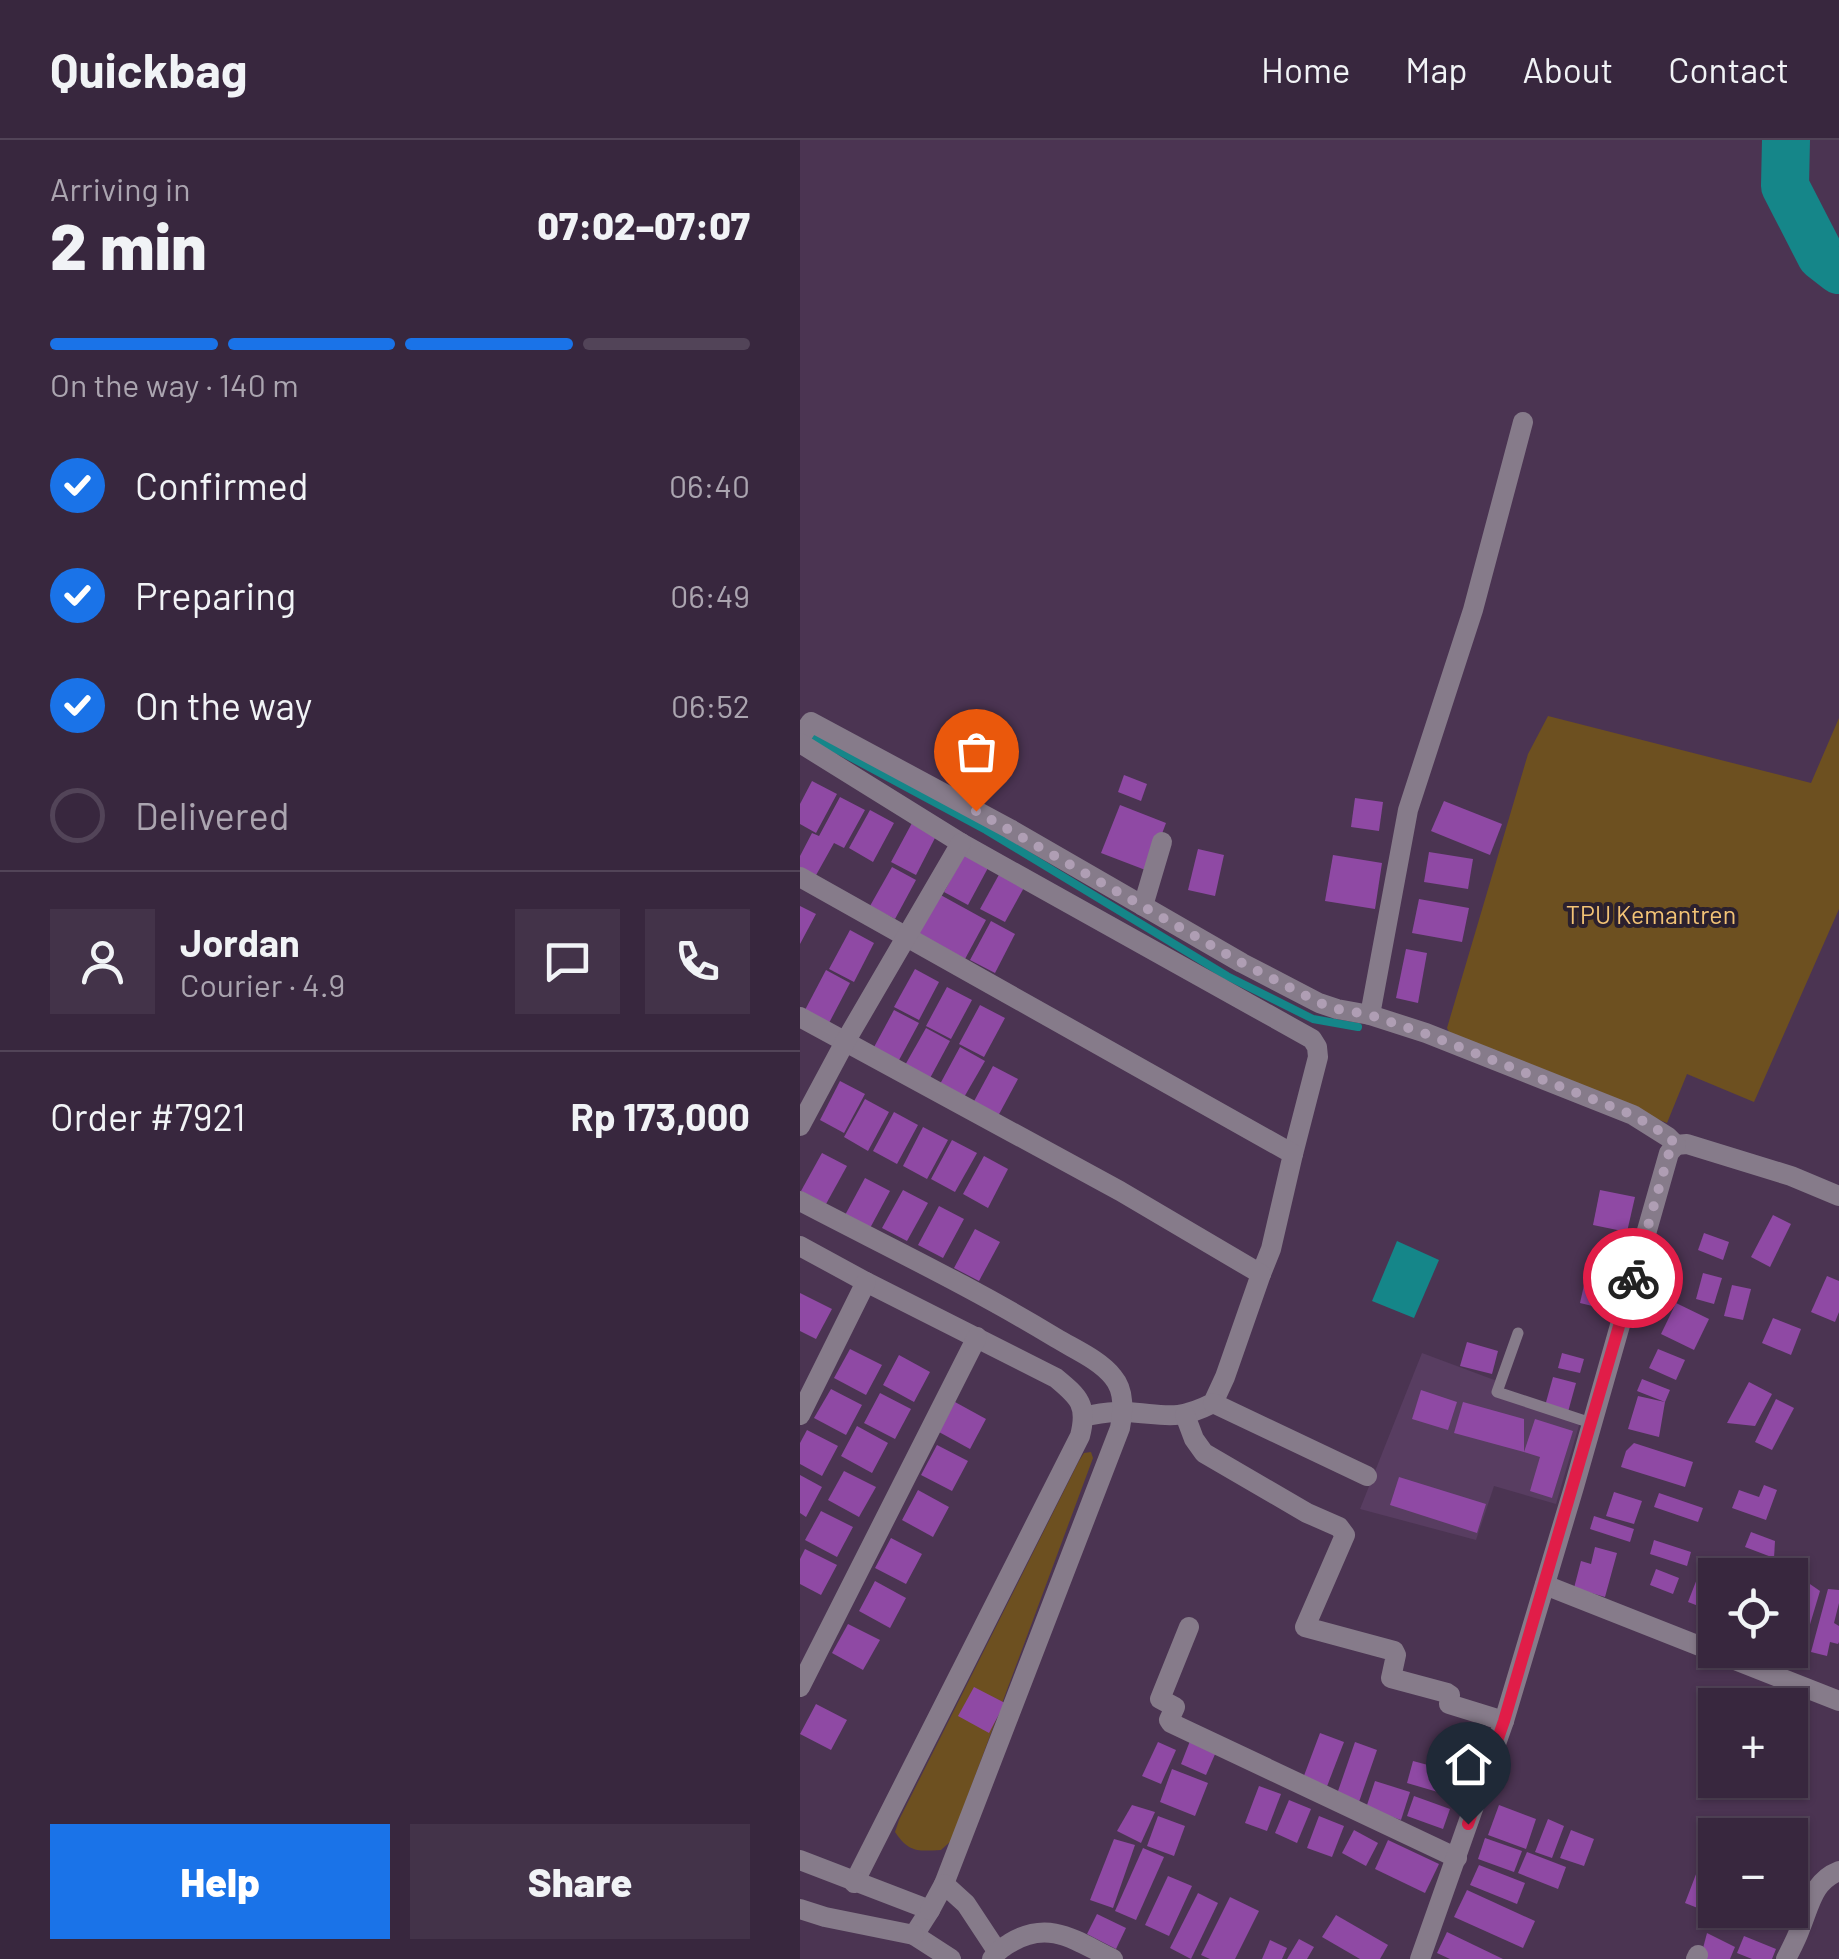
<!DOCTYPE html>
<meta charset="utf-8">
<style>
:root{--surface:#38273e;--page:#433349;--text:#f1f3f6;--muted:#aba5b0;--line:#524458;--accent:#1a73e8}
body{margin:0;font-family:Barlow,sans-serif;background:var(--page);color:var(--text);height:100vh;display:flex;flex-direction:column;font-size:38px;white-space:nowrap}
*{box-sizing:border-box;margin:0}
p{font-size:32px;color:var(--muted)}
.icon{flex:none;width:55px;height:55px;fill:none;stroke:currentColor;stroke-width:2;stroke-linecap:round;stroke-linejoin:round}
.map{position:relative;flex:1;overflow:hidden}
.drawer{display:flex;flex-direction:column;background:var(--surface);width:800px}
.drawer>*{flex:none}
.buttons{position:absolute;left:898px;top:1418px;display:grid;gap:20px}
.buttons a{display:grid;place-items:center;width:110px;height:110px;border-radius:0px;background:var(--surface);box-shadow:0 2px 8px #0004,0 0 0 2px var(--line);font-size:50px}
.pin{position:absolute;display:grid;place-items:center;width:85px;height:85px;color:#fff;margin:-102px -42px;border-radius:50% 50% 50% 0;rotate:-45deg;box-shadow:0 0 10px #0007}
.pin .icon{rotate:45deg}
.courier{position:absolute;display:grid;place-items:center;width:100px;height:100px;margin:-50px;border:8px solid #e11d48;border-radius:50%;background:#fff;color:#222;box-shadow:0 2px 12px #0007}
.headline em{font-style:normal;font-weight:800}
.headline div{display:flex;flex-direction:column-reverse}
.headline{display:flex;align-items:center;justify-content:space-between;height:170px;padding:0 50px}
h1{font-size:65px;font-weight:800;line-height:75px}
.bar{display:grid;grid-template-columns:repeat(4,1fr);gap:15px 10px;align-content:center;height:120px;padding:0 50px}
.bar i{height:12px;border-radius:8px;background:var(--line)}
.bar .current{background:var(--accent)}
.bar p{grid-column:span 4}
.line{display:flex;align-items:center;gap:25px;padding:0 50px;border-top:2px solid var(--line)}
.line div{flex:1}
.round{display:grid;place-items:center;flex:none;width:105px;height:105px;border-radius:0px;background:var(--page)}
ol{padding:0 50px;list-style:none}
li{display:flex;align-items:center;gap:30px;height:110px}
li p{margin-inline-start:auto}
li .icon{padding:10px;border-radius:50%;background:var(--accent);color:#fff;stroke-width:4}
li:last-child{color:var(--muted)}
li i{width:55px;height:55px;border:5px solid var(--line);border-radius:50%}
.cta{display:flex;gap:20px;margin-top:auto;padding:20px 50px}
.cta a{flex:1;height:115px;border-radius:0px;background:var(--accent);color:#fff;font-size:40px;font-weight:800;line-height:115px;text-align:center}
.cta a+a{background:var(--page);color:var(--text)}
header{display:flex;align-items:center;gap:60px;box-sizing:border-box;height:140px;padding:0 50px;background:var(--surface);border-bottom:2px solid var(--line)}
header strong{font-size:48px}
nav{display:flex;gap:55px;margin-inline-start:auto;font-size:35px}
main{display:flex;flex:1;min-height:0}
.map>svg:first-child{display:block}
</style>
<header>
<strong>Quickbag</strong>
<nav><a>Home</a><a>Map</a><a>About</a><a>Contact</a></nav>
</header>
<main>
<section class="drawer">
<div class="headline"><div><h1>2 min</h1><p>Arriving in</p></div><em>07:02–07:07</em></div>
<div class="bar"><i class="current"></i><i class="current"></i><i class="current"></i><i></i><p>On the way · 140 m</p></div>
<ol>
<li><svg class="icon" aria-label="check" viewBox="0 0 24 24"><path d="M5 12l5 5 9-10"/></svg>Confirmed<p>06:40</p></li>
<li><svg class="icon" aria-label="check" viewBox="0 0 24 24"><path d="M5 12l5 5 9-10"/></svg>Preparing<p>06:49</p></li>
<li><svg class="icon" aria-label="check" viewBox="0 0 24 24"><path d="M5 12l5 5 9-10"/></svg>On the way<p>06:52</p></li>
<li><i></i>Delivered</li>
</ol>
<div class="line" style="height:180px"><a class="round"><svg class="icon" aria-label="person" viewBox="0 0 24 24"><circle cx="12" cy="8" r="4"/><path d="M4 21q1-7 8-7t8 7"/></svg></a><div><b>Jordan</b><p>Courier · 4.9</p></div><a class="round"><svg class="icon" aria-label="chat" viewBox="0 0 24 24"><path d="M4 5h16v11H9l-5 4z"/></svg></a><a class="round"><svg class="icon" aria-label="phone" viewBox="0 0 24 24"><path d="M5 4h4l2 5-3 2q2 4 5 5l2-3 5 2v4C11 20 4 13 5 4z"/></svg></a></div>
<div class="line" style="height:130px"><div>Order #7921</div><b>Rp 173,000</b></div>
<div class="cta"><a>Help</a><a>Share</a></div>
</section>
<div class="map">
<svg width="1039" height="1819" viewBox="0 0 1039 1819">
<rect width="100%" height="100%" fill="#4b3452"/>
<polygon fill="#583d61" points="622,1213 697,1241 693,1253 780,1282 756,1364 694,1346 676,1400 560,1369"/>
<g fill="#6d5020">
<polygon points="748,576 1011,643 1039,578 1039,769 954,962 887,934 867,983 651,896 647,888 728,614"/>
<path d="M291 1312 293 1318 151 1701 141 1710C118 1711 109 1713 95 1692L99 1680 279 1321 284 1313Z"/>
</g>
<polygon fill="#158689" points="597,1101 639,1120 614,1178 572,1161"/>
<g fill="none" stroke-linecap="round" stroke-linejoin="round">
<polyline stroke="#158689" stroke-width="8" points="4,592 186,690 427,836 513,879 558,887"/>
<polyline stroke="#158689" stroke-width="48" points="986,0 985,46 1021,116 1039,130"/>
</g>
<g fill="#8f49a4">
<polygon points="324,635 347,644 341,661 318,652"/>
<polygon points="12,641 37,654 16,693 0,684 0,664"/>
<polygon points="40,657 65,670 44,708 34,703 15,737 0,729 0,716 12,693 19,696"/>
<polygon points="555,658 583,662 579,691 551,687"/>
<polygon points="644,661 702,684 690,715 631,691"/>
<polygon points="320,665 366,683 348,731 301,713"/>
<polygon points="70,670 94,683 73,722 49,708"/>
<polygon points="112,683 136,696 116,735 91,722"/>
<polygon points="398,709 424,715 415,756 388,750"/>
<polygon points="629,712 673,719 668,749 624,742"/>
<polygon points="165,713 189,726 168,765 144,752"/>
<polygon points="533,715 582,723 575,769 525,761"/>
<polygon points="92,727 116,740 95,779 70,766"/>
<polygon points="201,731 226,744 205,782 180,769"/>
<polygon points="137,753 186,780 165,819 116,792"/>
<polygon points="619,759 669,768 662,802 612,793"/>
<polygon points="0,766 16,774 0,804"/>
<polygon points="191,781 215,794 195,833 170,820"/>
<polygon points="50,790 74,803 54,842 29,829"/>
<polygon points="606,809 627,813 618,863 596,858"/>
<polygon points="115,829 139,842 119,880 94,867"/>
<polygon points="26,830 50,843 29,883 5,870"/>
<polygon points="147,847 172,860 151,899 126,886"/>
<polygon points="180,865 205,878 184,917 159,904"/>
<polygon points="94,870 119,883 98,922 73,909"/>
<polygon points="126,888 150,901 129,940 104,927"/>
<polygon points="160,907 185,921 163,959 139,946"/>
<polygon points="193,926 218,939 197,978 172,965"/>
<polygon points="40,941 65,954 44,993 20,980"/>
<polygon points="65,959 89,972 68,1011 44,997"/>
<polygon points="94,972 118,985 97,1024 73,1011"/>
<polygon points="123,987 148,1000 127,1039 103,1026"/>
<polygon points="152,1000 177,1013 155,1052 131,1039"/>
<polygon points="22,1013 47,1026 26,1064 1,1051"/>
<polygon points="184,1016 208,1029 188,1068 163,1054"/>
<polygon points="65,1038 90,1051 69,1090 44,1077"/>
<polygon points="103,1050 128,1063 107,1101 82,1088"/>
<polygon points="800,1050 835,1057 827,1092 793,1085"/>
<polygon points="139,1066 164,1079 143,1118 118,1105"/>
<polygon points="973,1075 991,1084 970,1127 951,1117"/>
<polygon points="175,1089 200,1102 179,1141 154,1128"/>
<polygon points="904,1093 929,1102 923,1120 898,1110"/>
<polygon points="787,1132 820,1139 813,1171 780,1163"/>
<polygon points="903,1133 922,1138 914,1164 896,1159"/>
<polygon points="1027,1136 1039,1141 1039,1172 1035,1182 1011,1172"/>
<polygon points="932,1145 951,1149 943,1180 924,1176"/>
<polygon points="0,1153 32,1169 16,1199 0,1191"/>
<polygon points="876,1163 909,1179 894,1210 861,1194"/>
<polygon points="973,1178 1001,1189 991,1215 962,1203"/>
<polygon points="667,1202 698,1211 692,1234 660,1226"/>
<polygon points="50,1209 82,1225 66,1255 34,1238"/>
<polygon points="858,1209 885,1220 876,1240 849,1228"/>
<polygon points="762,1213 784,1219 780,1233 758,1228"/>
<polygon points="99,1215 130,1232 114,1262 83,1245"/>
<polygon points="753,1237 776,1243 768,1272 745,1266"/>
<polygon points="842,1239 870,1250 865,1262 859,1297 828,1289 838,1256 865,1262 837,1251"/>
<polygon points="949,1242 972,1254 955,1286 927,1283"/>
<polygon points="31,1249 62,1265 46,1295 14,1278"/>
<polygon points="621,1250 657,1262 648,1290 612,1279"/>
<polygon points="80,1253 111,1269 95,1299 64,1283"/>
<polygon points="976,1259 994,1268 972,1310 955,1302"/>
<polygon points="155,1262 186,1279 170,1309 139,1292"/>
<polygon points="663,1262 724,1279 724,1312 654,1293"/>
<polygon points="735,1279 773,1291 752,1358 730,1351 740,1317 724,1312"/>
<polygon points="57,1286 88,1303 72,1333 41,1316"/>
<polygon points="7,1290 38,1306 22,1336 0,1324 0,1303"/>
<polygon points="834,1303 893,1322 885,1347 821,1327 826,1311"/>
<polygon points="137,1305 168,1321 152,1351 121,1335"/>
<polygon points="44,1331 76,1347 59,1377 28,1360"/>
<polygon points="0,1335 22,1347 6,1377 0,1373"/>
<polygon points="599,1337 686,1364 677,1393 590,1365"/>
<polygon points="964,1345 977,1350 966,1380 932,1368 939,1350 959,1357"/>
<polygon points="118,1350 149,1367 133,1397 102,1380"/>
<polygon points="814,1352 842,1361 834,1384 806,1376"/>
<polygon points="859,1353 903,1368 898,1382 854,1367"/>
<polygon points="21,1371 53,1387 37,1417 5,1400"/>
<polygon points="794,1376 834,1389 830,1402 790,1389"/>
<polygon points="951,1392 975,1401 974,1418 945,1407"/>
<polygon points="91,1398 122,1414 106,1444 75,1428"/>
<polygon points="854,1400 891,1412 887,1426 850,1414"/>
<polygon points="795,1407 817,1413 805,1457 774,1448 781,1421 791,1424"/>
<polygon points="5,1409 37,1425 21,1455 0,1444 0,1419"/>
<polygon points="902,1426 924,1435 915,1435 915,1454 909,1470 888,1462"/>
<polygon points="856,1429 879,1438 873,1454 850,1445"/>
<polygon points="75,1441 106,1458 90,1488 59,1471"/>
<polygon points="1007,1442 1020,1451 1002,1511 990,1508 990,1497"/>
<polygon points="1028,1449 1039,1450 1039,1463 1034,1483 1039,1486 1039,1502 1038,1504 1030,1502 1027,1516 1011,1512"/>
<polygon points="48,1484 80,1500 63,1530 32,1513"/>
<polygon points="174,1547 205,1563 189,1593 158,1576"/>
<polygon points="16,1564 47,1580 31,1610 0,1594"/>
<polygon points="520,1593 544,1602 526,1649 502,1641"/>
<polygon points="390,1601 416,1612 406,1635 381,1624"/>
<polygon points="358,1602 376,1610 361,1644 342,1636"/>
<polygon points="555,1602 577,1610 559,1662 537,1654"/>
<polygon points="613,1621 654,1632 648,1655 607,1643"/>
<polygon points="372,1629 408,1643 395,1676 360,1662"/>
<polygon points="575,1641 610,1652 601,1680 566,1668"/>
<polygon points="459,1646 481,1654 467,1691 445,1683"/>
<polygon points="614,1656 650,1669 643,1689 607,1676"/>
<polygon points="489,1660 511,1669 497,1703 475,1693"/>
<polygon points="332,1665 355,1672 341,1703 317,1691"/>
<polygon points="699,1665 736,1679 726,1709 688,1695"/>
<polygon points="358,1676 385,1686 374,1716 347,1706"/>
<polygon points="519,1676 544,1686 532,1717 507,1708"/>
<polygon points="748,1679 764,1686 752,1718 735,1712"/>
<polygon points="554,1690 578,1703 566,1726 542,1713"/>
<polygon points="771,1690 794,1699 784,1726 760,1718"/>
<polygon points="685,1698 722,1711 714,1732 678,1719"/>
<polygon points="314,1699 335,1705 313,1768 290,1760"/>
<polygon points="588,1700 639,1724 625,1753 575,1729"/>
<polygon points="343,1708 364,1717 336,1780 315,1771"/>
<polygon points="727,1712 766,1727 758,1749 718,1733"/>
<polygon points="679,1725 725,1743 717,1764 670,1745"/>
<polygon points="898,1729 915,1736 915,1770 920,1770 918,1776 885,1763"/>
<polygon points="368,1736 392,1746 369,1796 345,1785"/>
<polygon points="667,1750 735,1781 723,1808 654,1777"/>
<polygon points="398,1753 418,1763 391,1819 370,1808"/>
<polygon points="430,1757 459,1771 435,1819 410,1819 401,1815"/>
<polygon points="297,1774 326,1788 316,1809 287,1794"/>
<polygon points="536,1775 588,1805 580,1819 560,1819 522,1797"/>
<polygon points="647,1792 703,1819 650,1819 637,1813"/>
<polygon points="907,1793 935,1807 930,1819 907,1819 902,1812"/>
<polygon points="944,1796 976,1809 972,1819 952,1819 937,1813"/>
<polygon points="499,1799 514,1807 507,1819 487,1819"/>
<polygon points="470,1800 487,1808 482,1819 462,1819"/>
</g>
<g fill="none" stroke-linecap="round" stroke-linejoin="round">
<polyline stroke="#867b8a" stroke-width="11" points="718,1193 697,1252 791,1283"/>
<g stroke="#867b8a" stroke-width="20">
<polyline points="0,598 11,582 210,689 442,823 519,863 537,869 570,875 626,893 833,975 868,997 876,1005"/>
<polyline points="0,603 161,703 512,899 517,907 518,917 493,1014"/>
<polyline points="0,737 493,1014 471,1109 461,1134"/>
<polyline points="343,766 362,702"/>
<polyline points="570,875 608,670 673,470 723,282"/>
<path d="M0 877 320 1051 461 1134 425 1237 413 1263C376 1282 364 1274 326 1272 313 1271 298 1274 285 1276"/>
<polyline points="0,986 45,902 161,703"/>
<polyline points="876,1005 887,1004 991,1036 1039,1056"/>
<path d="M0 1061C86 1106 174 1148 256 1198 274 1209 300 1220 313 1237 325 1251 323 1271 320 1288L144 1744"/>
<path d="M0 1106 66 1142 256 1238C279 1257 288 1265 280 1296L54 1743"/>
<polyline points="413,1263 567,1336"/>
<polyline points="0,1275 66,1142"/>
<polyline points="385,1275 394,1299 404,1313 507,1373 539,1387 545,1395 505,1487 594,1511 596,1515 591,1538 647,1553 650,1555 649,1564 704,1581"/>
<polyline points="745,1445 1039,1561"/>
<polyline points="389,1487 360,1559 375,1567 369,1580 371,1583 657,1718"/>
<polyline points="0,1547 177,1197"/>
<polyline points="0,1720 130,1770 114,1795 151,1819"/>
<polyline points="0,1769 25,1777 114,1795"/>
<polyline points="130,1770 144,1744 166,1764 197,1811"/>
<path d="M192 1819C197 1811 202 1808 210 1803 249 1779 276 1801 313 1819"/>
<polyline points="620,1819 704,1581 774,1347 869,1013 876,1005"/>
<polyline points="896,1819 898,1815"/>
<path d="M986 1819C991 1809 996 1800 1000 1789 1010 1765 1013 1741 1039 1731"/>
</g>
</g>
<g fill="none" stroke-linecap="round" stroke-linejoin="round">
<polyline stroke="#af9eb4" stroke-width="10" stroke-dasharray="0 18" points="176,671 442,823 520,863 537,869 570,875 626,894 833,975 868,996 876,1005 869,1013 833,1138"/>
<polyline stroke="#e11d48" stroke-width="12" points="668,1684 704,1581 833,1138"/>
</g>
<g text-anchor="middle" stroke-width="8" stroke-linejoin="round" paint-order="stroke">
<g font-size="25" fill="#f3c376" stroke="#2b202e">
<text x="851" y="784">TPU Kemantren</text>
</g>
</g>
</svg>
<div class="buttons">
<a><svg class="icon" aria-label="locate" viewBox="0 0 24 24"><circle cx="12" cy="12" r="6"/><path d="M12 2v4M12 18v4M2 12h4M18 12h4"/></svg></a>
<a>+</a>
<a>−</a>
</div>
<div class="pin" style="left:176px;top:671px;background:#ea580c"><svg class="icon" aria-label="bag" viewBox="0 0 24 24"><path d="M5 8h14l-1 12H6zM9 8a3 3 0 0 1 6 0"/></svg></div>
<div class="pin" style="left:668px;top:1684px;background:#1f2937"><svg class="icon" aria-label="home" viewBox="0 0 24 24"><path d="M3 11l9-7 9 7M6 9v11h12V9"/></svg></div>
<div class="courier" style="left:833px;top:1138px"><svg class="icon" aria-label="bike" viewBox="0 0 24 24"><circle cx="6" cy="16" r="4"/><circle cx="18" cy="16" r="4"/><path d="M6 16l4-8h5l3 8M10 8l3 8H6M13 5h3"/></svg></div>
</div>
</main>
